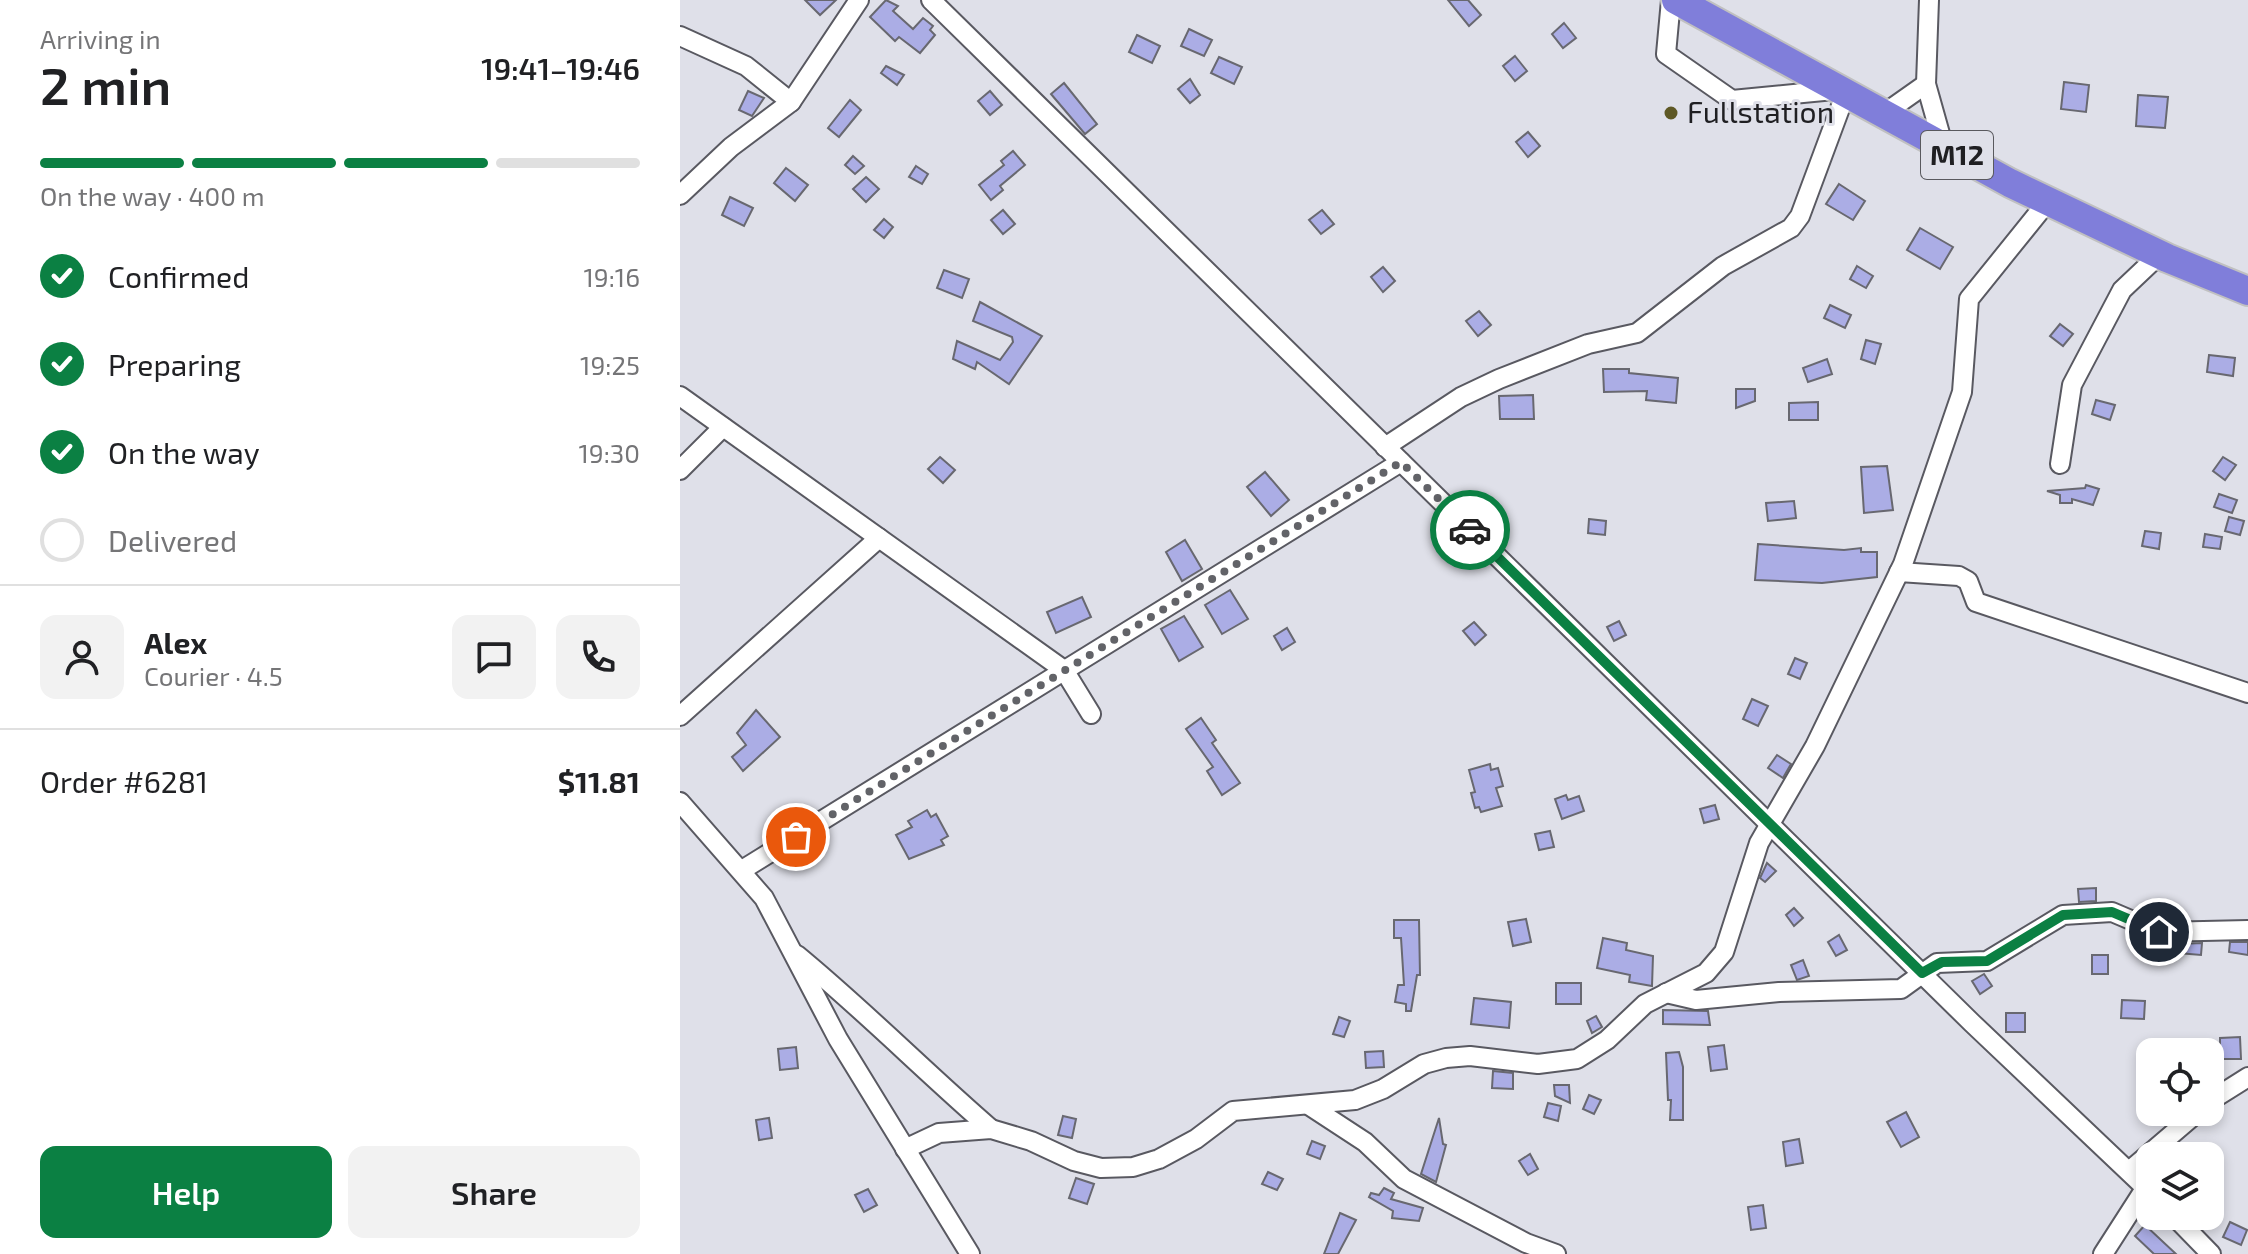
<!DOCTYPE html>
<meta charset="utf-8">
<style>
:root{--surface:#fff;--page:#f2f2f2;--text:#202124;--muted:#757577;--line:#e0e0e0;--accent:#0b8043}
body{margin:0;font-family:"Exo 2",sans-serif;background:var(--page);color:var(--text);height:100vh;display:flex;flex-direction:column;font-size:30px;white-space:nowrap}
*{box-sizing:border-box;margin:0}
p{font-size:26px;color:var(--muted)}
.icon{flex:none;width:44px;height:44px;fill:none;stroke:currentColor;stroke-width:2;stroke-linecap:round;stroke-linejoin:round}
.map{position:relative;flex:1;overflow:hidden}
.panel{display:flex;flex-direction:column;background:var(--surface);width:680px}
.panel>*{flex:none}
.fabs{position:absolute;left:1456px;top:1038px;display:grid;gap:16px}
.fabs a{display:grid;place-items:center;width:88px;height:88px;border-radius:16px;background:var(--surface);box-shadow:0 4px 12px #0003;font-size:40px}
.pin{position:absolute;display:grid;place-items:center;width:68px;height:68px;color:#fff;margin:-34px;border:4px solid #fff;border-radius:50%;box-shadow:0 2px 8px #0007}
.courier{position:absolute;display:grid;place-items:center;width:80px;height:80px;margin:-40px;border:6px solid #0b8043;border-radius:50%;background:#fff;color:#222;box-shadow:0 2px 10px #0007}
.head em{font-style:normal;font-weight:600}
.head div{display:flex;flex-direction:column-reverse}
.head{display:flex;align-items:center;justify-content:space-between;height:136px;padding:0 40px}
h1{font-size:52px;font-weight:600;line-height:60px}
.bar{display:grid;grid-template-columns:repeat(4,1fr);gap:12px 8px;align-content:center;height:96px;padding:0 40px}
.bar i{height:10px;border-radius:6px;background:var(--line)}
.bar .selected{background:var(--accent)}
.bar p{grid-column:span 4}
.line{display:flex;align-items:center;gap:20px;padding:0 40px;border-top:2px solid var(--line)}
.line div{flex:1}
.round{display:grid;place-items:center;flex:none;width:84px;height:84px;border-radius:16px;background:var(--page)}
ol{padding:0 40px;list-style:none}
li{display:flex;align-items:center;gap:24px;height:88px}
li p{margin-inline-start:auto}
li .icon{padding:8px;border-radius:50%;background:var(--accent);color:#fff;stroke-width:4}
li:last-child{color:var(--muted)}
li i{width:44px;height:44px;border:4px solid var(--line);border-radius:50%}
.button{display:flex;gap:16px;margin-top:auto;padding:16px 40px}
.button a{flex:1;height:92px;border-radius:16px;background:var(--accent);color:#fff;font-size:32px;font-weight:600;line-height:92px;text-align:center}
.button a+a{background:var(--page);color:var(--text)}
main{display:flex;flex:1;min-height:0}
.map>svg:first-child{display:block}
</style>
<main>
<section class="panel">
<div class="head"><div><h1>2 min</h1><p>Arriving in</p></div><em>19:41–19:46</em></div>
<div class="bar"><i class="selected"></i><i class="selected"></i><i class="selected"></i><i></i><p>On the way · 400 m</p></div>
<ol>
<li><svg class="icon" aria-label="check" viewBox="0 0 24 24"><path d="M5 12l5 5 9-10"/></svg>Confirmed<p>19:16</p></li>
<li><svg class="icon" aria-label="check" viewBox="0 0 24 24"><path d="M5 12l5 5 9-10"/></svg>Preparing<p>19:25</p></li>
<li><svg class="icon" aria-label="check" viewBox="0 0 24 24"><path d="M5 12l5 5 9-10"/></svg>On the way<p>19:30</p></li>
<li><i></i>Delivered</li>
</ol>
<div class="line" style="height:144px"><a class="round"><svg class="icon" aria-label="person" viewBox="0 0 24 24"><circle cx="12" cy="8" r="4"/><path d="M4 21q1-7 8-7t8 7"/></svg></a><div><b>Alex</b><p>Courier · 4.5</p></div><a class="round"><svg class="icon" aria-label="chat" viewBox="0 0 24 24"><path d="M4 5h16v11H9l-5 4z"/></svg></a><a class="round"><svg class="icon" aria-label="phone" viewBox="0 0 24 24"><path d="M5 4h4l2 5-3 2q2 4 5 5l2-3 5 2v4C11 20 4 13 5 4z"/></svg></a></div>
<div class="line" style="height:104px"><div>Order #6281</div><b>$11.81</b></div>
<div class="button"><a>Help</a><a>Share</a></div>
</section>
<div class="map">
<svg width="1568" height="1254" viewBox="0 0 1568 1254">
<rect width="100%" height="100%" fill="#dfe0e9"/>
<g fill="#abade5" stroke="#686870" stroke-width="2">
<polygon points="125,0 156,0 140,15"/>
<polygon points="206,0 218,6 213,11 233,29 243,18 253,26 250,30 255,35 240,53 219,37 215,41 190,17"/>
<polygon points="768,0 788,0 801,15 789,26"/>
<polygon points="884,23 896,38 883,48 872,34"/>
<polygon points="509,29 532,40 524,56 501,46"/>
<polygon points="457,35 480,46 472,63 449,52"/>
<polygon points="835,56 847,71 835,81 823,66"/>
<polygon points="539,57 562,67 554,84 531,73"/>
<polygon points="206,66 224,75 217,85 201,73"/>
<polygon points="510,79 520,95 510,103 498,89"/>
<polygon points="1384,82 1409,85 1406,112 1381,109"/>
<polygon points="384,83 417,124 405,134 371,94"/>
<polygon points="68,91 84,98 72,116 59,110"/>
<polygon points="310,91 322,105 310,115 298,101"/>
<polygon points="1458,95 1488,97 1485,128 1456,126"/>
<polygon points="170,100 181,110 159,137 148,128"/>
<polygon points="848,132 860,146 848,157 836,142"/>
<polygon points="333,151 345,165 320,186 323,190 311,200 299,185 324,165 321,161"/>
<polygon points="173,156 184,166 175,174 165,165"/>
<polygon points="236,166 248,174 242,184 229,177"/>
<polygon points="106,168 128,185 115,201 94,183"/>
<polygon points="186,177 199,189 186,202 173,189"/>
<polygon points="1159,184 1185,201 1173,220 1146,204"/>
<polygon points="50,197 73,208 64,226 42,215"/>
<polygon points="323,210 335,224 323,234 311,220"/>
<polygon points="642,210 654,224 641,234 629,220"/>
<polygon points="204,219 213,227 204,238 194,230"/>
<polygon points="1240,228 1273,247 1260,269 1227,250"/>
<polygon points="1177,266 1193,276 1186,288 1170,279"/>
<polygon points="703,267 715,281 703,292 691,277"/>
<polygon points="264,270 289,279 282,298 257,288"/>
<polygon points="300,302 362,336 329,384 297,362 295,369 273,359 277,341 320,360 333,342 332,337 293,321"/>
<polygon points="1150,305 1171,315 1165,328 1144,318"/>
<polygon points="799,311 811,325 798,336 786,321"/>
<polygon points="1380,324 1393,334 1383,346 1370,336"/>
<polygon points="1186,340 1201,344 1195,364 1181,359"/>
<polygon points="1529,355 1555,358 1553,376 1527,372"/>
<polygon points="1147,359 1152,374 1128,382 1123,368"/>
<polygon points="923,369 949,369 949,373 998,378 996,403 966,400 967,391 924,392"/>
<polygon points="1056,389 1075,389 1075,401 1056,408"/>
<polygon points="853,395 854,419 820,419 819,396"/>
<polygon points="1416,400 1435,405 1430,420 1412,414"/>
<polygon points="1138,402 1138,420 1109,420 1109,403"/>
<polygon points="260,457 275,470 263,483 248,469"/>
<polygon points="1543,457 1556,465 1545,480 1533,471"/>
<polygon points="1207,466 1213,510 1184,513 1181,467"/>
<polygon points="585,472 609,500 591,516 567,487"/>
<polygon points="1406,485 1419,489 1413,505 1392,499 1392,503 1380,503 1380,495 1367,491 1405,488"/>
<polygon points="1539,494 1557,500 1552,513 1534,507"/>
<polygon points="1114,501 1116,518 1088,521 1086,503"/>
<polygon points="1549,517 1564,521 1560,535 1545,531"/>
<polygon points="909,519 926,521 925,535 908,533"/>
<polygon points="1465,531 1481,533 1479,549 1462,546"/>
<polygon points="1525,534 1542,537 1540,549 1523,547"/>
<polygon points="505,540 522,569 502,581 486,552"/>
<polygon points="1078,544 1164,550 1181,548 1181,552 1197,552 1197,577 1142,583 1075,580"/>
<polygon points="550,590 568,619 542,634 525,605"/>
<polygon points="402,597 411,617 376,633 367,612"/>
<polygon points="504,616 523,647 499,661 481,629"/>
<polygon points="939,621 946,635 934,641 927,627"/>
<polygon points="794,622 806,635 795,645 783,631"/>
<polygon points="607,628 615,642 602,650 594,636"/>
<polygon points="1115,658 1127,663 1120,679 1108,674"/>
<polygon points="1072,699 1088,706 1078,726 1063,719"/>
<polygon points="76,710 100,737 63,771 52,757 66,745 57,733"/>
<polygon points="521,718 536,740 532,743 560,783 542,795 527,771 533,767 506,729"/>
<polygon points="1097,755 1111,764 1103,778 1088,768"/>
<polygon points="810,764 811,770 818,768 823,786 816,788 822,806 801,812 799,807 795,808 791,793 795,792 789,770"/>
<polygon points="886,795 888,800 899,796 904,811 882,819 875,799"/>
<polygon points="1035,805 1039,819 1024,823 1020,809"/>
<polygon points="247,810 251,817 256,814 268,836 261,840 264,845 229,859 216,835 232,827 228,821"/>
<polygon points="870,831 874,847 859,850 855,834"/>
<polygon points="1087,863 1096,871 1085,882 1080,878"/>
<polygon points="1416,888 1416,901 1399,902 1398,889"/>
<polygon points="1114,908 1123,918 1114,926 1106,915"/>
<polygon points="846,919 851,942 833,946 828,922"/>
<polygon points="714,920 739,920 740,975 737,975 731,1011 726,1011 726,1004 715,1002 718,985 724,985 721,938 714,938"/>
<polygon points="1159,935 1167,950 1156,956 1148,942"/>
<polygon points="923,938 947,943 946,950 973,956 972,986 949,982 950,975 917,968"/>
<polygon points="1550,942 1568,942 1568,955 1549,952"/>
<polygon points="1522,943 1521,955 1498,953 1498,944"/>
<rect x="1412" y="955" width="16" height="19"/>
<polygon points="1123,960 1129,976 1117,980 1111,965"/>
<polygon points="1304,974 1312,986 1300,994 1292,981"/>
<rect x="876" y="983" width="25" height="21"/>
<polygon points="794,998 831,1002 829,1028 791,1024"/>
<polygon points="1442,1000 1465,1001 1464,1019 1441,1018"/>
<polygon points="983,1010 1028,1011 1030,1025 983,1024"/>
<rect x="1326" y="1013" width="19" height="19"/>
<polygon points="916,1016 922,1027 912,1033 907,1021"/>
<polygon points="659,1017 670,1021 664,1037 653,1034"/>
<polygon points="1560,1037 1561,1059 1540,1059 1540,1038"/>
<polygon points="1044,1045 1047,1069 1031,1071 1028,1047"/>
<polygon points="116,1047 118,1068 100,1070 98,1049"/>
<polygon points="703,1051 704,1067 686,1068 685,1052"/>
<polygon points="999,1052 1003,1067 1003,1120 990,1120 991,1100 988,1100 986,1053"/>
<polygon points="813,1071 833,1073 833,1089 812,1088"/>
<polygon points="874,1085 889,1085 890,1103 875,1096"/>
<polygon points="909,1095 921,1100 914,1114 903,1109"/>
<polygon points="868,1103 881,1106 878,1121 864,1117"/>
<polygon points="1226,1112 1239,1137 1221,1147 1207,1122"/>
<polygon points="383,1116 396,1119 392,1138 378,1135"/>
<polygon points="89,1118 92,1138 79,1140 76,1120"/>
<polygon points="759,1118 763,1144 766,1145 756,1182 741,1174"/>
<polygon points="1119,1139 1123,1163 1106,1166 1103,1142"/>
<polygon points="632,1141 645,1146 640,1159 627,1154"/>
<polygon points="850,1154 858,1169 848,1175 839,1161"/>
<polygon points="588,1172 603,1179 597,1190 582,1184"/>
<polygon points="396,1178 414,1184 407,1204 389,1198"/>
<polygon points="704,1188 714,1193 711,1199 743,1208 739,1221 712,1218 713,1211 689,1197 691,1193 699,1195"/>
<polygon points="188,1189 197,1205 184,1212 175,1195"/>
<polygon points="1083,1205 1086,1228 1071,1230 1068,1207"/>
<polygon points="660,1213 676,1220 658,1254 644,1254"/>
<polygon points="1550,1222 1567,1230 1561,1245 1543,1237"/>
<polygon points="1465,1225 1496,1254 1474,1254 1455,1236"/>
</g>
<g fill="none" stroke-linecap="round" stroke-linejoin="round">
<defs>
<g id="minor">
<polyline points="251,0 1292,1023 1470,1192"/>
<polyline points="991,0 986,54 1052,100 1154,90"/>
<polyline points="1249,0 1246,84 1264,148"/>
<polyline points="0,36 66,66 111,102"/>
<polyline points="1202,115 1246,84"/>
<polyline points="0,195 51,147 111,102 179,0"/>
<polyline points="0,396 384,670 411,714"/>
<polyline points="705,447 781,397 819,379 908,344 957,333 1043,266 1111,228 1120,216 1165,95"/>
<polyline points="1380,464 1392,385 1442,290 1479,255"/>
<polyline points="0,470 43,427"/>
<polyline points="1219,572 1279,576 1288,581 1296,602 1568,693"/>
<polyline points="0,716 199,538"/>
<polyline points="0,802 84,898 158,1039 290,1254"/>
<polyline points="62,870 721,462"/>
<path d="M117 955C185 1011 245 1072 311 1129"/>
<polyline points="986,993 1016,1000 1099,992 1221,989 1257,963 1307,961 1383,915 1432,912 1479,932 1568,930"/>
<polyline points="1530,1101 1568,1077"/>
<polyline points="630,1106 685,1142 724,1179 846,1243 876,1254"/>
<polyline points="225,1149 259,1133 311,1129 351,1141 394,1161 421,1168 453,1167 479,1159 516,1139 553,1111 675,1100 703,1089 744,1064 766,1058 790,1056 858,1064 897,1059 927,1040 965,1004 1026,973 1044,952 1079,843 1135,746 1223,564 1282,392 1289,299 1368,201"/>
<polyline points="1449,1171 1518,1112"/>
<polyline points="1494,1216 1531,1254"/>
<polyline points="1423,1254 1466,1187"/>
</g>
<polyline id="highway" points="996,0 1330,183 1487,258 1568,291"/>
</defs>
<use href="#minor" stroke="#595961" stroke-width="22"/>
<use href="#highway" stroke="#c0c0c1" stroke-width="32"/>
<use href="#minor" stroke="#fff" stroke-width="18"/>
<use href="#highway" stroke="#807eda" stroke-width="28"/>
</g>
<g fill="none" stroke-linecap="round" stroke-linejoin="round">
<polyline stroke="#626368" stroke-width="8" stroke-dasharray="0 14.4" points="116,837 721,462 790,530"/>
<polyline stroke="#0b8043" stroke-width="10" points="790,530 1242,973 1262,962 1307,961 1383,915 1432,912 1479,932"/>
</g>
<circle fill="#5e5825" stroke="#dfe0e9" stroke-width="3" cx="991" cy="113" r="8"/>
<g text-anchor="middle" stroke-width="6" stroke-linejoin="round" paint-order="stroke">
<rect fill="#dfe0e9" stroke="#59595e" stroke-width="2" x="1241" y="131" width="72" height="48" rx="6"/>
<g font-size="28" font-weight="bold" fill="#1f1f22">
<text x="1277" y="165">M12</text>
</g>
<g font-size="30" fill="#1f1f22" stroke="#dfe0e9" text-anchor="start">
<text x="1007" y="123">Fullstation</text>
</g>
</g>
</svg>
<div class="fabs">
<a><svg class="icon" aria-label="locate" viewBox="0 0 24 24"><circle cx="12" cy="12" r="6"/><path d="M12 2v4M12 18v4M2 12h4M18 12h4"/></svg></a>
<a><svg class="icon" aria-label="layers" viewBox="0 0 24 24"><path d="M12 4l9 5-9 5-9-5zM3 14l9 5 9-5"/></svg></a>
</div>
<div class="pin" style="left:116px;top:837px;background:#ea580c"><svg class="icon" aria-label="bag" viewBox="0 0 24 24"><path d="M5 8h14l-1 12H6zM9 8a3 3 0 0 1 6 0"/></svg></div>
<div class="pin" style="left:1479px;top:932px;background:#1f2937"><svg class="icon" aria-label="home" viewBox="0 0 24 24"><path d="M3 11l9-7 9 7M6 9v11h12V9"/></svg></div>
<div class="courier" style="left:790px;top:530px"><svg class="icon" aria-label="car" viewBox="0 0 24 24"><path d="M5 17H2v-5l4-1 3-4h7l3 4 3 1v5h-3M9 17h6M6 11h13"/><circle cx="7" cy="17" r="2"/><circle cx="17" cy="17" r="2"/></svg></div>
</div>
</main>
